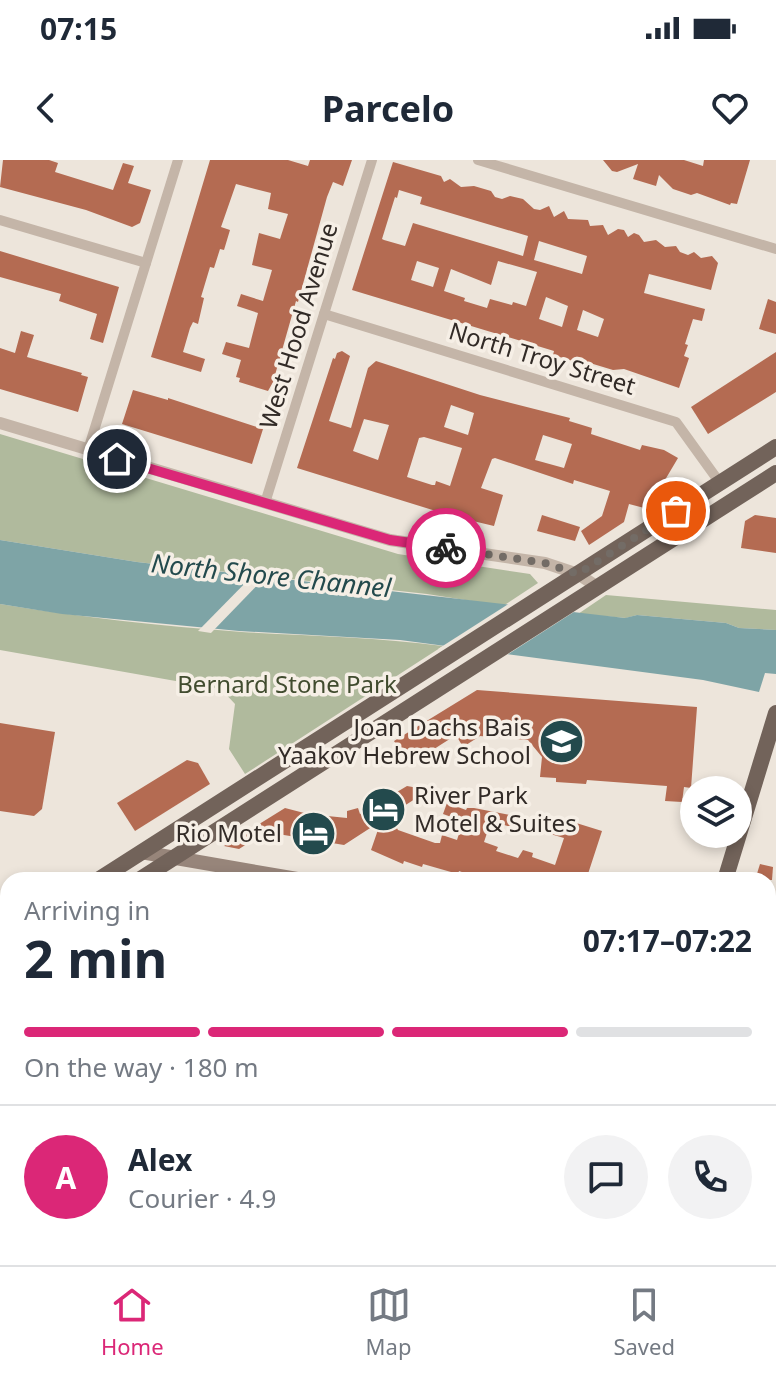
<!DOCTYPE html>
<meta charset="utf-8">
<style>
:root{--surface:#fff;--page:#f2f2f3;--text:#1f2937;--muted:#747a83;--line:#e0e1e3;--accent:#db2777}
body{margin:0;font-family:"Noto Sans",sans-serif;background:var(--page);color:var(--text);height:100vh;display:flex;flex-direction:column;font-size:30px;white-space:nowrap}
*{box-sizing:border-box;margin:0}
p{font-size:26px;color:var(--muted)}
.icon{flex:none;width:44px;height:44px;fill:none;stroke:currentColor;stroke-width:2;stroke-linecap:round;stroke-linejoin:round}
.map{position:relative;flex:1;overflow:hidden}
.sheet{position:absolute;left:0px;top:712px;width:776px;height:394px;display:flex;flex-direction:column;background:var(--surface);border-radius:24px 24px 0 0;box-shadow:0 4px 12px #0003}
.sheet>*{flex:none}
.tools{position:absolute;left:680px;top:616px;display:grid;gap:16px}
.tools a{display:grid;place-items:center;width:72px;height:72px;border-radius:50%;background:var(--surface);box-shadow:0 4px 12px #0003;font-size:40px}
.pin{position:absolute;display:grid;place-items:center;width:68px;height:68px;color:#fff;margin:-34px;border:4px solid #fff;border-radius:50%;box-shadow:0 2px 8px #0007}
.courier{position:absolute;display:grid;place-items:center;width:80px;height:80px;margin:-40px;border:6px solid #db2777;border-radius:50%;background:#fff;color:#222;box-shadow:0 2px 10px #0007}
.head em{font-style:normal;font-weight:700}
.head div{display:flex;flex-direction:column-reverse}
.head{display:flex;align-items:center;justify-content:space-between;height:136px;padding:0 24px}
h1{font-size:52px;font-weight:700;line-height:60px}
.bar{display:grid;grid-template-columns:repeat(4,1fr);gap:12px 8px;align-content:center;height:96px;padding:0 24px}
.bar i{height:10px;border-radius:6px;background:var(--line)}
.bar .selected{background:var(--accent)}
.bar p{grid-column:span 4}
.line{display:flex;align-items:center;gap:20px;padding:0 24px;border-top:2px solid var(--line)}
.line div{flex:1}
.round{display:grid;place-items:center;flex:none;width:84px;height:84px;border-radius:42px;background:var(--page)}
.status{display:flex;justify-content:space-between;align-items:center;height:56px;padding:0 40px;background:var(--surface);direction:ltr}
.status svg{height:22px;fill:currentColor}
header{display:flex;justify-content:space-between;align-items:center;height:104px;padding:0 24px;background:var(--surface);font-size:36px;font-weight:700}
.dock{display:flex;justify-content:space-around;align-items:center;height:112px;border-top:2px solid var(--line);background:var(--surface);font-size:22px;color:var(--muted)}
.dock a{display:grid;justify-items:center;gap:4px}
.dock .selected{color:var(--accent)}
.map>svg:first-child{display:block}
</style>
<div class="status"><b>07:15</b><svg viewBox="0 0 49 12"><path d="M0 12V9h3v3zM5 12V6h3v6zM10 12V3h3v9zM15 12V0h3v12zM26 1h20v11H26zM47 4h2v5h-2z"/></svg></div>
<header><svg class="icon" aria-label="back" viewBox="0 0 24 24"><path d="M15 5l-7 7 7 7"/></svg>Parcelo<svg class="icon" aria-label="heart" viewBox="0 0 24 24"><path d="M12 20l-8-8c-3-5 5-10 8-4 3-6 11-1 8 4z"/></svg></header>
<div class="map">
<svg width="776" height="1105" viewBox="0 0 776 1105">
<rect width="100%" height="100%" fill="#ede5db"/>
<g fill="#b0ba9d">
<polygon points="0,274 398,394 530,414 538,423 503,446 427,434 137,402 0,380"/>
<polygon points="606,435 776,450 776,470 739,468 726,463 637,455 626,458 578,454"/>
<path d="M0 444C80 457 161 466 242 472 309 476 376 477 443 486L245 614 229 589 235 544 221 529 0 490Z"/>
<polygon points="768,812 776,813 776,1083 768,1080"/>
</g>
<polygon fill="#7ea4a6" points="0,380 137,402 625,458 637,455 726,463 739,468 776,470 776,514 765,513 759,532 703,520 400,480 239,471 62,454 0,444"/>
<g fill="#ede5db">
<polygon points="256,412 269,413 211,473 198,471"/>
<polygon points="510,443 577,450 502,498 438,489"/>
</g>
<g fill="#b46b52" fill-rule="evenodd">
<polygon points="3,0 49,0 58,3 55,12 113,30 123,3 134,6 128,23 151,30 140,63 132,67 86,50 0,27"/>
<polygon points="210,0 288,0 308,6 310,0 352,0 343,26 333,22 327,37 298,142 296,141 273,222 268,231 239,222 240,218 236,217 241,200 222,194 226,182 249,188 258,153 237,146 241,134 263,141 272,110 252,105 259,73 280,79 288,54 268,49 271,33 236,24 221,67 230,70 224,90 220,89 214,108 210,107 201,137 204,138 198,164 193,162 190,168 183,192 205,199 201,212 151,197"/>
<polygon points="603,0 684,0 703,6 704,0 750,0 737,44 731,43 730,45 697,33 691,35 673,29 659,15 656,26 633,19 638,4 617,12 612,11"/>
<path d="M393 2 441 16 444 22 450 19 461 27 474 26 491 31 495 37 502 39 510 36 523 39 534 49 540 50 549 46 554 57 564 51 568 59 588 60 590 66 603 65 608 75 618 69 624 70 628 77 634 73 639 75 644 82 656 80 665 87 676 86 680 92 688 95 694 92 701 98 712 96 718 103 711 130 649 114 644 133 705 149 702 161 693 159 685 184 688 185 684 196 689 198 679 228 624 209 613 210 580 200 579 203 563 198 553 195 554 191 352 130ZM399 30 422 37 420 44 528 76 523 96 413 63 405 86 384 80 382 79 395 37 397 38ZM539 81 587 96 582 114 534 100ZM417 101 439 108 433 127 411 120ZM498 101 537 112 526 146 513 142 512 145 490 139 487 148 464 141 465 138 444 131 451 109 491 125ZM546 137 568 146 562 167 539 159ZM583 150 604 159 598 177 577 170Z"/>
<polygon points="0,91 119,127 103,183 90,179 97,154 59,141 61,134 0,117"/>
<polygon points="768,139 776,142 776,174 759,169"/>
<polygon points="21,171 34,175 27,197 82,213 81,215 88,217 78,252 0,229 0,188 15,193"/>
<path d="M342 191 350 196 329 261 351 268 368 208 376 201 480 235 570 258 569 261 592 268 591 274 640 290 642 285 664 290 678 298 662 325 669 335 648 349 629 344 624 362 589 385 581 371 602 356 610 331 574 320 573 324 495 298 492 299 481 328 503 335 494 366 452 356 297 308 333 198 335 199 337 193ZM451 245 474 253 468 275 444 267ZM364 259 389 265 378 300 353 291ZM543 275 572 284 564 308 535 300ZM424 277 462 288 450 326 436 321 435 325H432L407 317 419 278Z"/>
<polygon points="776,192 776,232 708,274 691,247"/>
<polygon points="133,230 168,240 168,238 263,269 252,304 122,264"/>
<polygon points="542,355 580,367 575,381 537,371"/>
<polygon points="755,355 776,358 776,393 741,388 745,361"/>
<polygon points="477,530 697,547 691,628 684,627 682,642 665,641 667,626 587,620 586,624 556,622 556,618 540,617 542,597 528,580 480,576 463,587 456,575 409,605 394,581"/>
<polygon points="0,563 55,572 42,649 34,656 0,651"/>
<polygon points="187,600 198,603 210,624 135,671 117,643"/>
<polygon points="407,626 429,630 390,655 398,670 435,683 440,683 442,675 457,680 463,661 443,654 447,643 466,650 467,648 474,648 521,657 518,669 491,661 484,682 498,687 496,691 518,698 523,690 533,693 532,697 555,705 564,678 537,670 538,657 572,667 573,662 602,671 586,720 517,720 507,717 506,720 474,712 473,716 459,711 458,714 423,704 422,707 404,701 403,704 371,690 381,661 344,685 266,672 239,689 224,686 285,648 308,654 347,658 347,651 358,648 360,654"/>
<polygon points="760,704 773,707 772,720 755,720"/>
</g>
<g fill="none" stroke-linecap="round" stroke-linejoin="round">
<g stroke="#c4b5a8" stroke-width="10">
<polyline points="478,0 776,89"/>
<polyline points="0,60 146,103"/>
<polyline points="324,154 676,262 720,323"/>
<polyline points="88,290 178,0"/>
<polyline points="265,343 372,0"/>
<polyline points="0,817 8,828"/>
<polyline points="768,1092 776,1094"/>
<polyline points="225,1105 227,1098"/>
</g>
<g stroke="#c4b5a8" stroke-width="12">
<polyline points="0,263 390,380 545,403 578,414 599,428"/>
<polyline points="0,1062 8,1065"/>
<polyline points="121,1098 144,1105"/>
</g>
<g stroke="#97857a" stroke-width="14">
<polyline points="141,692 303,720"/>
<polyline points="768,790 776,791"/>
</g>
<g stroke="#72635a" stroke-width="16">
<polyline points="98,720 776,287"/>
<polyline points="139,720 776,313"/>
<polyline points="725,720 776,553"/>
<polyline points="0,783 8,778"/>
<polyline points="0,808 8,802"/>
<polyline points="605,1105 608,1098"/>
</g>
</g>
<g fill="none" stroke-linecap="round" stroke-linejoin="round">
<polyline stroke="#736c66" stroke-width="8" stroke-dasharray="0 14.4" points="446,388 545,403 578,414 676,351"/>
<polyline stroke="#db2777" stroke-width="10" points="117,299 390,380 446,388"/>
</g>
<defs>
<symbol id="school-disc" viewBox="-11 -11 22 22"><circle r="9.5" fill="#234a4d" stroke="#f6efe6"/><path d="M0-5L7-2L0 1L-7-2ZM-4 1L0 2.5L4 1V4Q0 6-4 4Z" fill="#fff"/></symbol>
<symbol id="hotel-disc" viewBox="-11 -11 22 22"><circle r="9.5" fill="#234a4d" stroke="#f6efe6"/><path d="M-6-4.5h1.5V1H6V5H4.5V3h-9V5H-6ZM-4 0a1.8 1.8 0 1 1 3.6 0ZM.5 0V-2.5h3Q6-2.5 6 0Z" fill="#fff"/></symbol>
</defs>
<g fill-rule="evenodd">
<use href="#school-disc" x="536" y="556" width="51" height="51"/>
<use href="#hotel-disc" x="358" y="624" width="51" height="51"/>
<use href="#hotel-disc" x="288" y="648" width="51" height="51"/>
</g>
<g text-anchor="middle" stroke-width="7" stroke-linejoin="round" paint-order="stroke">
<g font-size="24" fill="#322b27" stroke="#f6efe6">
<text transform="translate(299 166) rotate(-73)" y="8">West Hood Avenue</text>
<text transform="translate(542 199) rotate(17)" y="8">North Troy Street</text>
</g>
<g font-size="24" fill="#414c2f" stroke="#f6efe6">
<text x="287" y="533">Bernard Stone Park</text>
</g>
<g font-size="24" fill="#322b27" stroke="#f6efe6" text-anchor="end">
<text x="531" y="576">Joan Dachs Bais<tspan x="531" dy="28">Yaakov Hebrew School</tspan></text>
<text x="414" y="644" text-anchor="start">River Park<tspan x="414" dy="28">Motel &amp; Suites</tspan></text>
<text x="282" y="682">Rio Motel</text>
</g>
<g font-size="26" font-style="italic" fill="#234a4d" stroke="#f6efe6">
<text transform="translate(271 416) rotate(6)" y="9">North Shore Channel</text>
</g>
</g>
</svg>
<div class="tools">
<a><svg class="icon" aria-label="layers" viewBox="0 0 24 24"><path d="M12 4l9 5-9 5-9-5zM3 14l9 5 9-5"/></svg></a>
</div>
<div class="pin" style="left:676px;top:351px;background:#ea580c"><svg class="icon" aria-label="bag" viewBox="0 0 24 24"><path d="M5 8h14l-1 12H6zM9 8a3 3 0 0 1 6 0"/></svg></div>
<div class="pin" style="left:117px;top:299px;background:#1f2937"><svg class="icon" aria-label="home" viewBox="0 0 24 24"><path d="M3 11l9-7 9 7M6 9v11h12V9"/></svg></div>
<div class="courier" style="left:446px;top:388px"><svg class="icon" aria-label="bike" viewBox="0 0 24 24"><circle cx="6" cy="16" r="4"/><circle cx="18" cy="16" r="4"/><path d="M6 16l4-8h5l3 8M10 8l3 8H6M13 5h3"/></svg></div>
<section class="sheet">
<div class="head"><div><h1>2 min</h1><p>Arriving in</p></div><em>07:17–07:22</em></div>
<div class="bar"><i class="selected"></i><i class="selected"></i><i class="selected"></i><i></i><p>On the way · 180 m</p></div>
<div class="line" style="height:144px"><b class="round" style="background:var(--accent);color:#fff">A</b><div><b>Alex</b><p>Courier · 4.9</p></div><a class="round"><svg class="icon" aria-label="chat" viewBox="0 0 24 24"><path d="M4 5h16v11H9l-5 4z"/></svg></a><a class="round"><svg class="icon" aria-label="phone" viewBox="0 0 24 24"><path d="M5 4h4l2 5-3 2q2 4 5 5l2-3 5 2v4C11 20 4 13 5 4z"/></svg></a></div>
</section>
</div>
<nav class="dock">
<a class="selected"><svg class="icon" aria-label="home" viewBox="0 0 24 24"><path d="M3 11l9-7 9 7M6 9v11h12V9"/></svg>Home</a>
<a><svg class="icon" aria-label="map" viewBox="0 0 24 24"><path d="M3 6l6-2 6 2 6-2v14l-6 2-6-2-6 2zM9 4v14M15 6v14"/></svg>Map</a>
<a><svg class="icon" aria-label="saved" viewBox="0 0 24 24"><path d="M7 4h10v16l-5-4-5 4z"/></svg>Saved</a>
</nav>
